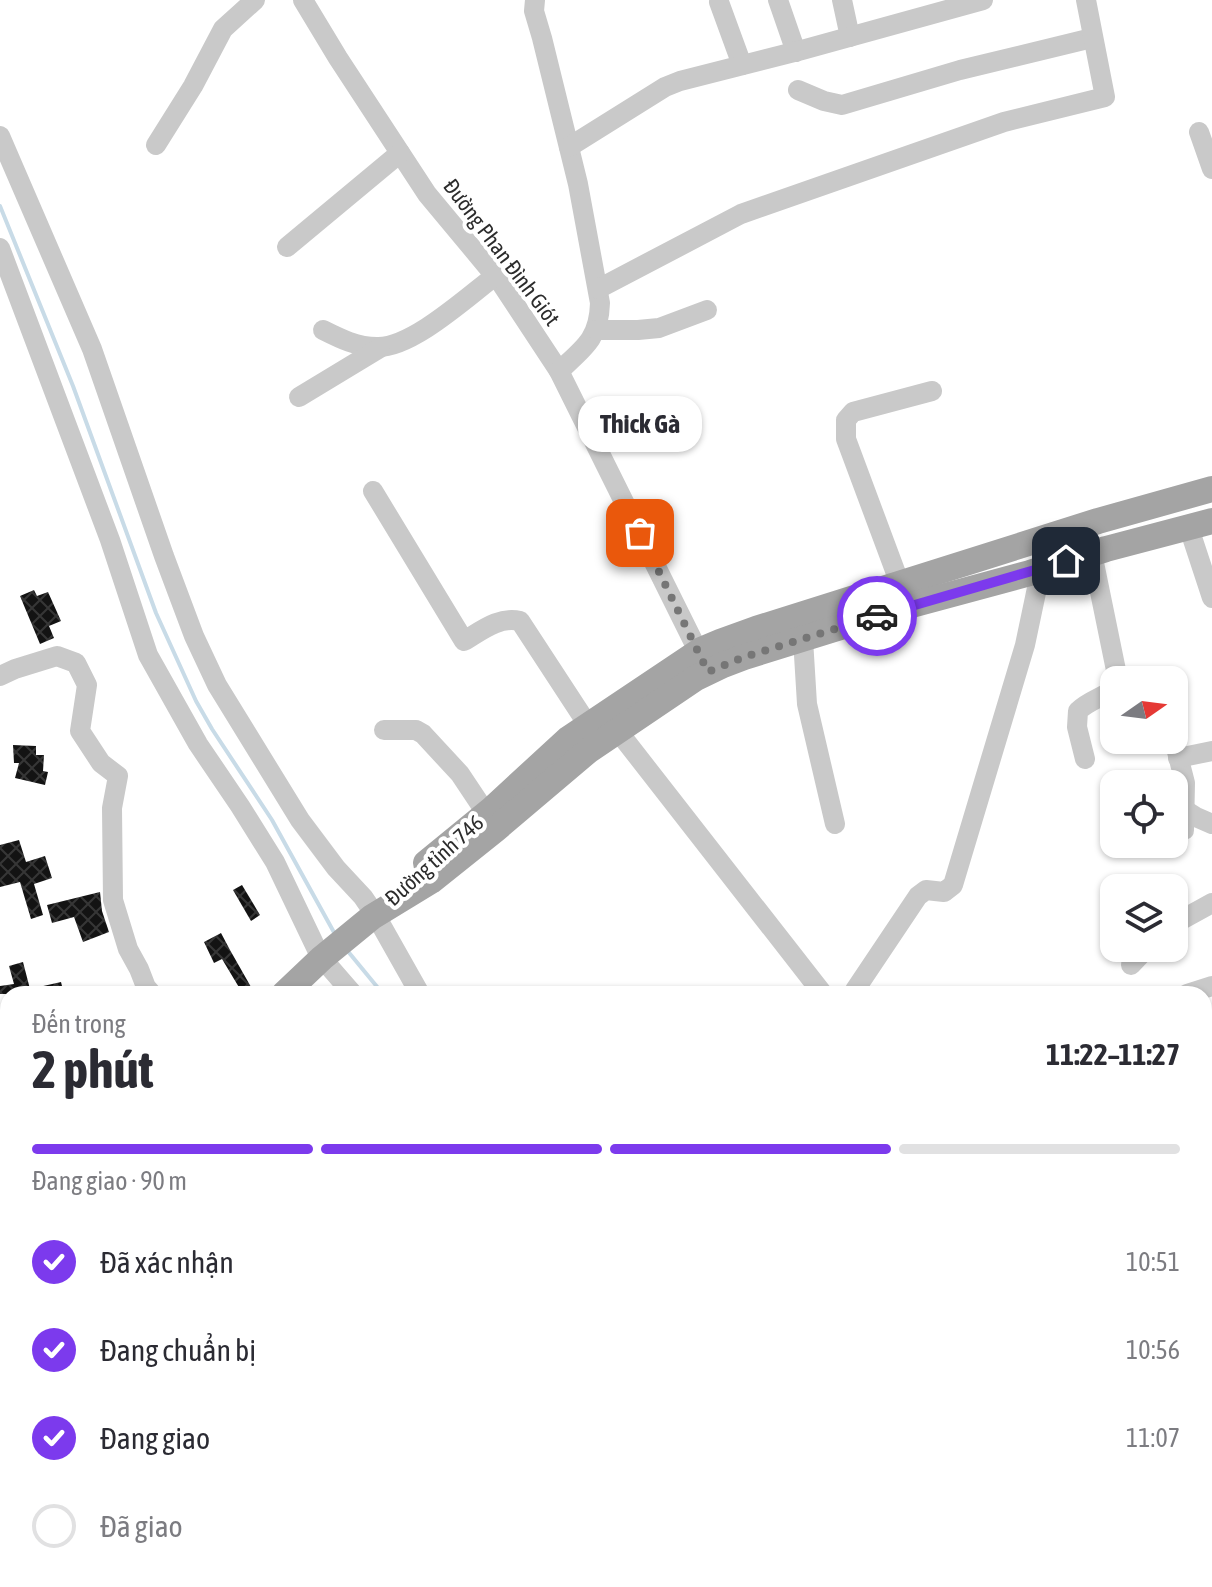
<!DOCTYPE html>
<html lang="vi">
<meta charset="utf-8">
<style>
:root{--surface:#fff;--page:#f7f7f7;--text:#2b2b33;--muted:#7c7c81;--line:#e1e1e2;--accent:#7c3aed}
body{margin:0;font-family:"Asap Condensed",sans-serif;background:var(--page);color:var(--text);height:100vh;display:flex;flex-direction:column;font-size:30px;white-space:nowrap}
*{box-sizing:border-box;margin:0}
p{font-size:26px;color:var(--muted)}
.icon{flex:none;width:44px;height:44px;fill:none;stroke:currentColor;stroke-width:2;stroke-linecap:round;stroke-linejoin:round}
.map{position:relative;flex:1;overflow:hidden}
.sheet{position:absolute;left:0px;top:986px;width:1212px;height:602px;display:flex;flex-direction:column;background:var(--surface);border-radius:24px 24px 0 0;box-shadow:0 2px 6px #0004}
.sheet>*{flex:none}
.needle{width:52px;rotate:76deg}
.fabs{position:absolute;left:1100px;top:666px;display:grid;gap:16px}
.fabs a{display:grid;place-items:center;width:88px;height:88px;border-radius:16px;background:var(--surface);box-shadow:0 2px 6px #0004;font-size:40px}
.pin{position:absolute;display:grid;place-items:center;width:68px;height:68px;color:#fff;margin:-34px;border-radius:16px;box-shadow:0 4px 12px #0006}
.courier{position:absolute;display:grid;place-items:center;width:80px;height:80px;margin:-40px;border:6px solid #7c3aed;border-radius:50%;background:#fff;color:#222;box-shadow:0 2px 10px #0007}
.bubble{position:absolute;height:56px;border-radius:24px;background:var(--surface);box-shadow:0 2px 6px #0004;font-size:26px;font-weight:700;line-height:56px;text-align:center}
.headline em{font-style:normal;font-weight:700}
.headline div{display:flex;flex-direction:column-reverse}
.headline{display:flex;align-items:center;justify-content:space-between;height:136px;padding:0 32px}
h1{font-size:52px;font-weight:700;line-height:60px}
.bar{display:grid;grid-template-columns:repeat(4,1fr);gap:12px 8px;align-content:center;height:96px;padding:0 32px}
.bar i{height:10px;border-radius:6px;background:var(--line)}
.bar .selected{background:var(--accent)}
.bar p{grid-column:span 4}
ol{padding:0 32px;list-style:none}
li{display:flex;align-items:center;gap:24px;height:88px}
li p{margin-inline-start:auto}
li .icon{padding:8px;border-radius:50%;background:var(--accent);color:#fff;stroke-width:4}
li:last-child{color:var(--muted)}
li i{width:44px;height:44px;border:4px solid var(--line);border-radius:50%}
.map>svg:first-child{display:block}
</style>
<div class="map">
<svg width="1212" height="1587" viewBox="0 0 1212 1587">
<defs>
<pattern id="building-cross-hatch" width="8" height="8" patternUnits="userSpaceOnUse" patternTransform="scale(2)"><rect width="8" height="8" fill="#131313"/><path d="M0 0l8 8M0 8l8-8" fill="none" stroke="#363636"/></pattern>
</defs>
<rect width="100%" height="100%" fill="#fff"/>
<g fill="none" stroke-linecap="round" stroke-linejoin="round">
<g stroke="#c8dbe7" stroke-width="4">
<polyline points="0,206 73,386 156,613 196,701 212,729 272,820 336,936"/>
<polyline points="346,949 383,994"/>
<polyline points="682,1580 703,1587"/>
</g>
</g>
<g fill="url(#building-cross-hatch)">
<polygon points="34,590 37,596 48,592 61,621 49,626 54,638 40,644 20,596"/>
<polygon points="13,745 36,746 36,755 44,755 43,771 48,772 45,785 15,778 19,763 14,763"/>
<polygon points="19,840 26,862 45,856 52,878 34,884 43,915 31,919 20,882 0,887 0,845"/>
<polygon points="242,885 260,915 251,921 233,890"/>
<polygon points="100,892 102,911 109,932 83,942 74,917 52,923 47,905"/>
<polygon points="221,933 230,950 255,994 243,994 222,959 214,963 204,942"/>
<polygon points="23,962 30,989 61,982 64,994 0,994 0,986 14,984 9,966"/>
</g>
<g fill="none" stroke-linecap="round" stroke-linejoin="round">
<g stroke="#c9c9c9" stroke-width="20">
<polyline points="303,0 338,58 427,194 501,283 559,371 705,665"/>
<path d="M535 0 534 11 542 38 578 184 600 303C599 339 584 348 559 371"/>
<polyline points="778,0 796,52"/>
<polyline points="842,0 850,37"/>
<polyline points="719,2 742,65"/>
<polyline points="798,90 824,101 842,105 960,70 1092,38"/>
<polyline points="1199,132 1212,169"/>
<polyline points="0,136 92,349 164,556 194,636 217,685 300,820 336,868 363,897 376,916 420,994"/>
<polyline points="156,145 193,86 223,29 255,0"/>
<polyline points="569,147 665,87 680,81 802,50 983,0"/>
<polyline points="287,247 400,153"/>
<polyline points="0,248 110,540 148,655 198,744 240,806 275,862 320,956 353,994"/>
<polyline points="598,289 741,214 1004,122 1105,97 1086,0"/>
<path d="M323 330C341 339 357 347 377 347 412 348 467 297 495 276"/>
<polyline points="596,330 638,330 659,328 707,310"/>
<polyline points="299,397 380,348"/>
<path d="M373 491 464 641C481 631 499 616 520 621L588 725"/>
<polyline points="1189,528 1212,598"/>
<polyline points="1092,553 1118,680"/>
<polyline points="900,584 846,439 846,420 853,412 932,391"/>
<polyline points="803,639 807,704 835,824"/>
<polyline points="0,676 15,669 57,656 76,663 87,685 80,731 101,763 118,776 112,808 113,900 128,949 139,969 146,987 152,994"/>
<polyline points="384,730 416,730 423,734 460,774 486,813"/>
<polyline points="617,730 823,994"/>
<polyline points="1174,740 1185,783 1184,830 1174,833"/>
<polyline points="1178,758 1212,751"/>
<path d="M1085 759 1077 727 1078 711C1088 701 1103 697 1114 689"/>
<polyline points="1185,810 1196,817 1212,824"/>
<polyline points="1142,845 1144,844"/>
<polyline points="1174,924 1212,903"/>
<polyline points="1131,965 1147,948"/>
<polyline points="855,990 918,896 926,890 944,892 953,885 1025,645 1041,569"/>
<polyline points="1187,994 1212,986"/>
<polyline points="0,1027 8,1026"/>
<polyline points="1204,1133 1212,1130"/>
<polyline points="1204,1249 1212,1245"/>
<polyline points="1204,1510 1212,1515"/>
<polyline points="274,1580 277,1587"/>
<polyline points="604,1580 622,1587"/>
<polyline points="758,1580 781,1587"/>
<polyline points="1108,1587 1117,1580"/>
</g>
<g stroke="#a4a4a4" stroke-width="26">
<polyline points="426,863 492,809 568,739 701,650 720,642 756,629 1098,521 1212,489"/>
<polyline points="284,994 322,958 372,917 431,881 496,829 588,751 696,678 723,665 744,657 908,606 1030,573 1106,549 1212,521"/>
<polyline points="0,1074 8,1080"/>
<polyline points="0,1113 8,1104"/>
<polyline points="0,1424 8,1443"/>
<polyline points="67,1580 70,1587"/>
</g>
</g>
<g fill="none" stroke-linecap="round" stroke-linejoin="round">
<polyline stroke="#767676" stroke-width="8" stroke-dasharray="0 14.4" points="640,533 708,672 744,657 877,616"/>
<polyline stroke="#7c3aed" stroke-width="10" points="877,616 1066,561"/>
</g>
<g text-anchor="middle" stroke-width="8" stroke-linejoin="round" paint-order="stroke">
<g font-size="22" fill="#2c2c2c" stroke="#fff">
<text transform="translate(502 252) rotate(53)" y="8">Đường Phan Đình Giót</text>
<text transform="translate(434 860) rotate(-42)" y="8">Đường tỉnh 746</text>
</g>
</g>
</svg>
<div class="fabs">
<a><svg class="needle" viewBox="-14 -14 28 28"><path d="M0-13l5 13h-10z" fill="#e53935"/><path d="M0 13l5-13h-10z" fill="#7c7c81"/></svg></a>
<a><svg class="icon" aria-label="locate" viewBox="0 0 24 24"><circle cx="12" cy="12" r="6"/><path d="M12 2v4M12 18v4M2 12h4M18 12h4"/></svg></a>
<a><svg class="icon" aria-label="layers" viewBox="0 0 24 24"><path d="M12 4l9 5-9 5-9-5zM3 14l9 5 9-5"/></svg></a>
</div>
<div class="pin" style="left:640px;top:533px;background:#ea580c"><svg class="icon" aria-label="bag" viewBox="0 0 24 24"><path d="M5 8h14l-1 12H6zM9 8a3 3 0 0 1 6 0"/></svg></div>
<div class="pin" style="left:1066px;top:561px;background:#1f2937"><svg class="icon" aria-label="home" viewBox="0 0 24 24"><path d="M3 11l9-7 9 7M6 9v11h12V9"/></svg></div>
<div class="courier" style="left:877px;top:616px"><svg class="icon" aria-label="car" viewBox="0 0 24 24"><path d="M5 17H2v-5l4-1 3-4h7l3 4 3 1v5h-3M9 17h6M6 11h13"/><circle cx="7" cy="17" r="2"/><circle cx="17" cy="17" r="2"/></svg></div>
<div class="bubble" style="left:578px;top:396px;width:124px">Thick Gà</div>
<section class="sheet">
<div class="headline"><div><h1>2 phút</h1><p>Đến trong</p></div><em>11:22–11:27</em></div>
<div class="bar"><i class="selected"></i><i class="selected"></i><i class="selected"></i><i></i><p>Đang giao · 90 m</p></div>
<ol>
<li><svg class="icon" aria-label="check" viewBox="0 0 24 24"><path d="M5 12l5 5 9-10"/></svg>Đã xác nhận<p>10:51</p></li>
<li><svg class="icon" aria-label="check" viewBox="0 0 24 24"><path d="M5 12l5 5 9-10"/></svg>Đang chuẩn bị<p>10:56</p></li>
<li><svg class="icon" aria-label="check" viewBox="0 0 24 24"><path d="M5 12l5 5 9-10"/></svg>Đang giao<p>11:07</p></li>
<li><i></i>Đã giao</li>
</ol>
</section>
</div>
